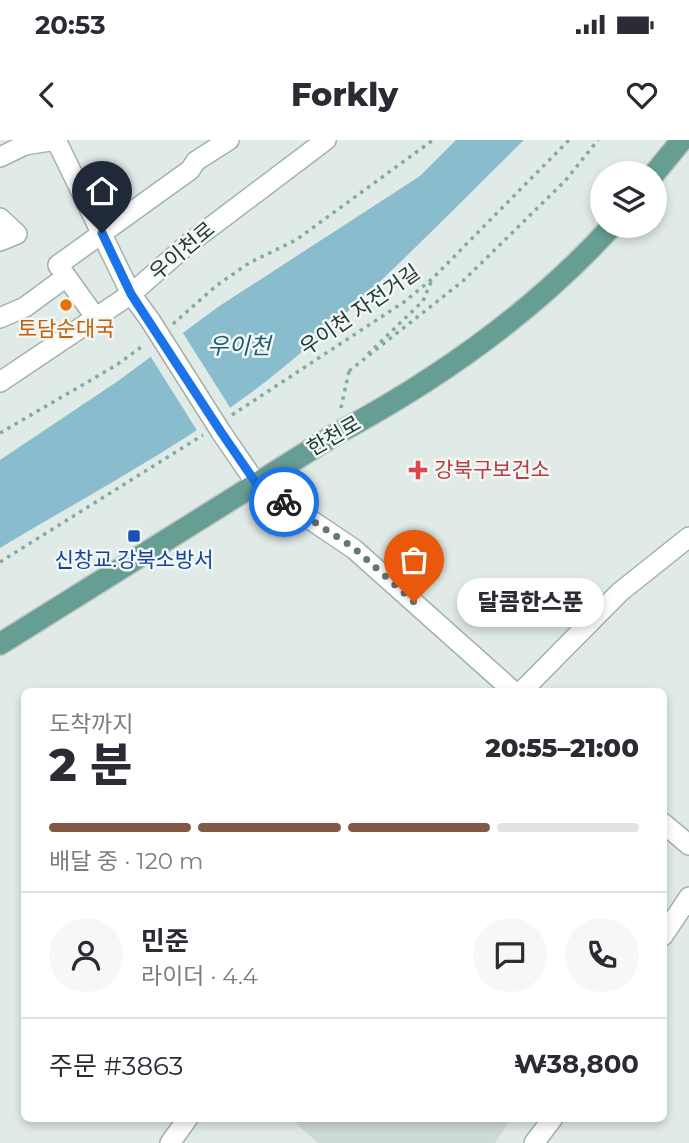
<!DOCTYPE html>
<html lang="ko">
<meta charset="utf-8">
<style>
:root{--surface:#fff;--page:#f7f7f7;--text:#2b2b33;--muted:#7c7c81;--line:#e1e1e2;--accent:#825745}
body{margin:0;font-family:Montserrat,"Noto Sans KR",sans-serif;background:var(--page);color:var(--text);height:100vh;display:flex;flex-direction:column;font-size:26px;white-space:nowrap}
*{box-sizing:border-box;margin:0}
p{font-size:23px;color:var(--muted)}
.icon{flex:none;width:38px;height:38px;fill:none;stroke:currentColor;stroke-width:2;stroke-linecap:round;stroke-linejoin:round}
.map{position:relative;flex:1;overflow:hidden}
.side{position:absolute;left:21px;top:548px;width:646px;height:434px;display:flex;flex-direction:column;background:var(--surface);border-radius:10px;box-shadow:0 4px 10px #0003}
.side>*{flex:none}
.tools{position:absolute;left:590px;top:21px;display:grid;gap:14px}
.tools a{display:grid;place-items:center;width:77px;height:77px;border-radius:50%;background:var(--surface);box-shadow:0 4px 10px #0003;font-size:35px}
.pin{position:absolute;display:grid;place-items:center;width:60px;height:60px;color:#fff;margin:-72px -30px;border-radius:50% 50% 50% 0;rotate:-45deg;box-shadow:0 0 7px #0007}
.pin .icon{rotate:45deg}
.courier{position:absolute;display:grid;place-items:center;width:70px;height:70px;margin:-35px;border:5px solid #1a73e8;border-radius:50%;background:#fff;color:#222;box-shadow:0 2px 9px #0007}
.bubble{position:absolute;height:49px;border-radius:24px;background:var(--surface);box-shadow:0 4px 10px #0003;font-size:23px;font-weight:800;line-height:49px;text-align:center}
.overview em{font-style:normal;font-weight:800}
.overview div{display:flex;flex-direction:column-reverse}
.overview{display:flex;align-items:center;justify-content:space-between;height:119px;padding:0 28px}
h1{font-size:46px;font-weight:800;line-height:52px}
.bar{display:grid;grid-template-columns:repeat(4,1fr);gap:10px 7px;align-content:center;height:84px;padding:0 28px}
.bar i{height:9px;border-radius:5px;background:var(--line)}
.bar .on{background:var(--accent)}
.bar p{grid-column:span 4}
.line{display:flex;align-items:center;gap:18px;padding:0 28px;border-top:2px solid var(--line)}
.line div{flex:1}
.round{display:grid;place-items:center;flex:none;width:74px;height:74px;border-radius:37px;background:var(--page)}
.status{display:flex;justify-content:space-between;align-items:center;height:49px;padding:0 35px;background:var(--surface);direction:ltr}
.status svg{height:19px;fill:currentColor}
header{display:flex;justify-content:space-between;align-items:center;height:91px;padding:0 28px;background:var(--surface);font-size:32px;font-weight:800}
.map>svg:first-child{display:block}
</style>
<div class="status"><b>20:53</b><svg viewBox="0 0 49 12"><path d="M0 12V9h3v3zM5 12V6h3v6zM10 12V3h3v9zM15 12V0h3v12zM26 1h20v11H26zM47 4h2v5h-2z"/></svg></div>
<header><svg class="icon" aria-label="back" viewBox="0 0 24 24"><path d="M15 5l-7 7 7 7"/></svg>Forkly<svg class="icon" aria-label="heart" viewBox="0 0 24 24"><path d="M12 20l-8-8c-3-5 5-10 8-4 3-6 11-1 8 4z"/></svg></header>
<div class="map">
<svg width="689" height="1003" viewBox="0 0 689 1003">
<rect width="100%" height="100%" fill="#e0eae6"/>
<polygon fill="#cedad5" points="290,978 511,978 495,1003 318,1003"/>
<path fill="#89bdcd" d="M456 0H524C441 81 360 167 269 239 189 302 88 355 0 408V320L118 241 218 167 420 36Z"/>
<polygon fill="#e0eae6" points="181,190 231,269 198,292 149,214"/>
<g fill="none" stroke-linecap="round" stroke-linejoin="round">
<defs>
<g id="minor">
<polyline points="56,0 131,154 150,180"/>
<polyline points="0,17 25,5 56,0"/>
<polyline points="0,78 17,94 0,101"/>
<polyline points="0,178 25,167 66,137"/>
<polyline points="96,178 58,125 190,30 196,21 229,0"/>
<polyline points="0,242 131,154 188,104 326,0"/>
<polyline points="221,292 256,343 354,409 513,551"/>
<polyline points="522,551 620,452 689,397"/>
<polyline points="663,683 689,705"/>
<polyline points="663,796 689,757"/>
<polyline points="170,1003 188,978"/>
<polyline points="534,1003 553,978"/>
</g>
<g id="major">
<polyline points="654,34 682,0"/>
<path d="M0 504 336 294C437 240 534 172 612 86"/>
</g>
</defs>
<use href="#minor" stroke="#a3b1ad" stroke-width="22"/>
<use href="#major" stroke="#bcc4c2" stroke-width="24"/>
<g stroke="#81aca3" stroke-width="3.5" stroke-dasharray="3.5 5" stroke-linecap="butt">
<polyline points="173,184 216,146 249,123 296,100 433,0"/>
<polyline points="368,214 423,161 431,142"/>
<polyline points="349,231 463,141 565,41 598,0"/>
<polyline points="341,268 349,231"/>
<polyline points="232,275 404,162 432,139 569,0"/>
<polyline points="0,293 115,226 144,205"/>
<polyline points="0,422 203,295"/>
</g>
<use href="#minor" stroke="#fff" stroke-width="19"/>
<use href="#major" stroke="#669e94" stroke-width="21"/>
<defs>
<polyline id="minor-bridge" points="150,180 221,292"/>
</defs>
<use href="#minor-bridge" stroke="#a3b1ad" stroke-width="22" stroke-linecap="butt"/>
<use href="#minor-bridge" stroke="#fff" stroke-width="19"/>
</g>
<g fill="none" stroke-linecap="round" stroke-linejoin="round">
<polyline stroke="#647773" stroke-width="7" stroke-dasharray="0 12.6" points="284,362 354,408 414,462"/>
<polyline stroke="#1a73e8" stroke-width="9" points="102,93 131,154 221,292 256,343 284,362"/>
</g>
<circle fill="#e8710a" stroke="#f0f7f4" stroke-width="2.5" cx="66" cy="165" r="7"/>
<path fill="#e0444e" stroke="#f0f7f4" stroke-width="2.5" d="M414.5 319.5h7v7h7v7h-7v7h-7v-7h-7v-7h7z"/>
<rect fill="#1a4fb4" stroke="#f0f7f4" stroke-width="2.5" x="127" y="389" width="14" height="14" rx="3.5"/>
<g text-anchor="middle" stroke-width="5" stroke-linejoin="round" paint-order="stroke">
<g font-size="21" fill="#213935" stroke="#f0f7f4">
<text transform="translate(182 111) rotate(-40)" y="7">우이천로</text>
<text transform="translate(360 170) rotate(-35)" y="7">우이천 자전거길</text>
<text transform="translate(334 296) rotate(-30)" y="7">한천로</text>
</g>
<g font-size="21" fill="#c56008" stroke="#f0f7f4">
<text x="66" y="196">토담순대국</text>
</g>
<g font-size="21" fill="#be3a42" stroke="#f0f7f4" text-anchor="start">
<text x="434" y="337">강북구보건소</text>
</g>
<g font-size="21" fill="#164399" stroke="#f0f7f4">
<text x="134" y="427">신창교.강북소방서</text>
</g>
<g font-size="23" font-style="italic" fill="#1e5d72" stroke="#f0f7f4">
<text x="239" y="214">우이천</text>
</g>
</g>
</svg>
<div class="tools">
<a><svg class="icon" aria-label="layers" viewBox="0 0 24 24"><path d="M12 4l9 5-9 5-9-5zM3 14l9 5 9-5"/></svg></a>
</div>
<div class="pin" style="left:414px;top:462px;background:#ea580c"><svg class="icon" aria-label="bag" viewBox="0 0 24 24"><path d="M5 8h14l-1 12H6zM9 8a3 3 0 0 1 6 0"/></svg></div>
<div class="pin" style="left:102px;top:93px;background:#1f2937"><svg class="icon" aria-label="home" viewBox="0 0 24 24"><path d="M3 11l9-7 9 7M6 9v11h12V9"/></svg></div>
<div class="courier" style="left:284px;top:362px"><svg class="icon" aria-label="bike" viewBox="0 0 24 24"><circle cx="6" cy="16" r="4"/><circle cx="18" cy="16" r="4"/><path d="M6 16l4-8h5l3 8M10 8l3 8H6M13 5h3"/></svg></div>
<div class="bubble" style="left:457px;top:438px;width:147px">달콤한스푼</div>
<section class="side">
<div class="overview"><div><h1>2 분</h1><p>도착까지</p></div><em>20:55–21:00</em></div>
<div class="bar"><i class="on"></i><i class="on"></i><i class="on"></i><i></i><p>배달 중 · 120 m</p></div>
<div class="line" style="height:126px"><a class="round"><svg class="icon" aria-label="person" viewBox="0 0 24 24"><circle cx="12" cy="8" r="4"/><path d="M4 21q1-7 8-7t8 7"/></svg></a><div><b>민준</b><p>라이더 · 4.4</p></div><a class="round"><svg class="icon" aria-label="chat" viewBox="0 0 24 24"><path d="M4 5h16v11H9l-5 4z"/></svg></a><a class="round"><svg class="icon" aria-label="phone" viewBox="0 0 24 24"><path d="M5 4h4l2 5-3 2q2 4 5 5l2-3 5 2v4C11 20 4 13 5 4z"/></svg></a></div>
<div class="line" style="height:91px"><div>주문 #3863</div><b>₩38,800</b></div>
</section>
</div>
